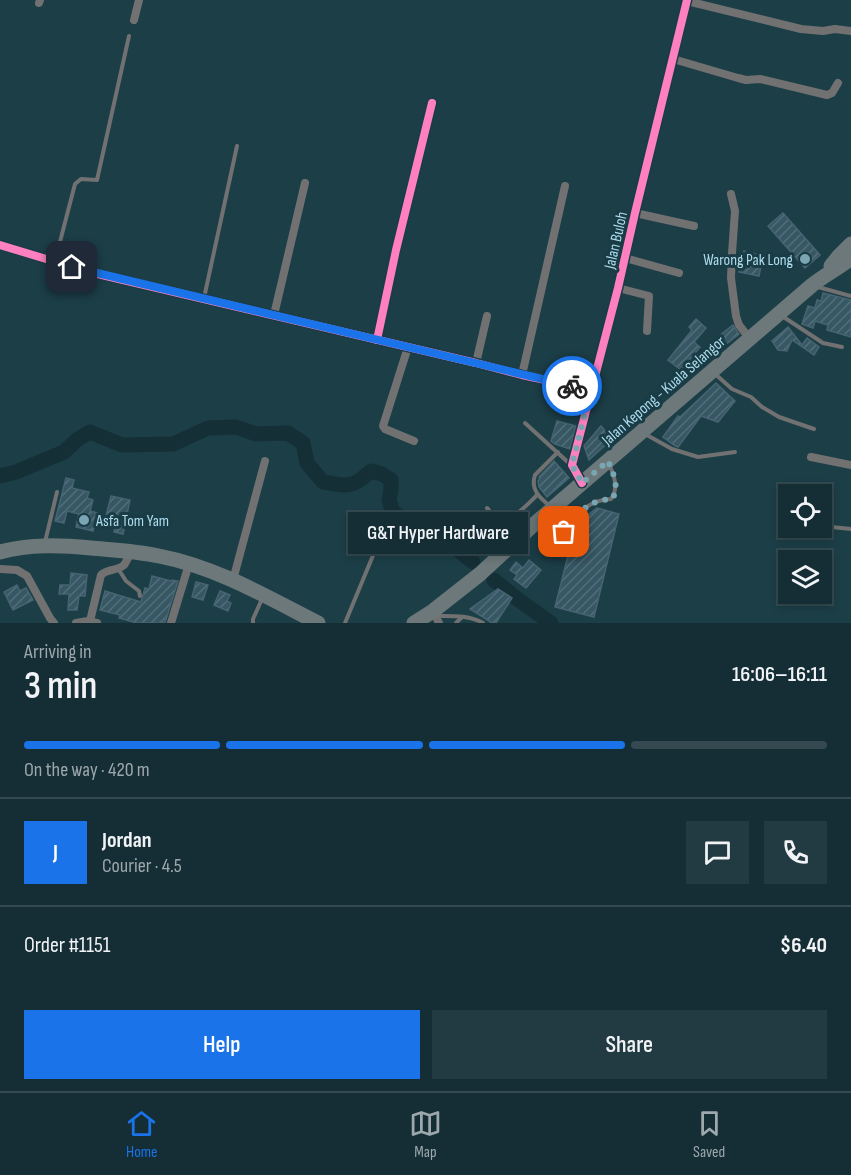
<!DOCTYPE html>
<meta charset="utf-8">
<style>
:root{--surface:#152e35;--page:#223a41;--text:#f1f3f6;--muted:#9da8ad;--line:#344a50;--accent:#1a73e8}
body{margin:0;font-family:"Sofia Sans Condensed",sans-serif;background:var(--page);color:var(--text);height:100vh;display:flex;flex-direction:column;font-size:22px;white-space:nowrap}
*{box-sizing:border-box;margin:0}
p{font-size:20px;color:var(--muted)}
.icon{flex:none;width:33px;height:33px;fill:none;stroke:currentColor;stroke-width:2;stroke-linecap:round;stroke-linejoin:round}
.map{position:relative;height:623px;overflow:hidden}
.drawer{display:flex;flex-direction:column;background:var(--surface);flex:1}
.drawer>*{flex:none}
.tools{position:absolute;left:778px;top:484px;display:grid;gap:12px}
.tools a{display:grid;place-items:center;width:54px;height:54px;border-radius:0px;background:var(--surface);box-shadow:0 3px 9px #0003,0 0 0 2px var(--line);font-size:30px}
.pin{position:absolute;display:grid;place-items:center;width:51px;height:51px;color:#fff;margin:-26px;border-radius:12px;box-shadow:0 3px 9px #0006}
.courier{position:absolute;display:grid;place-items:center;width:60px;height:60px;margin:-30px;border:4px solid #1a73e8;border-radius:50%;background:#fff;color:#222;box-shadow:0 2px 8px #0007}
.bubble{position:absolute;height:42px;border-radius:0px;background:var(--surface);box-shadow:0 3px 9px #0003,0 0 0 2px var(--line);font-size:20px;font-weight:600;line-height:42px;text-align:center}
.head em{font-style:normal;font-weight:600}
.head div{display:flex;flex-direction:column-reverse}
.head{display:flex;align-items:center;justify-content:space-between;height:102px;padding:0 24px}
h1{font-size:39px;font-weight:600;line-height:45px}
.bar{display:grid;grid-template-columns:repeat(4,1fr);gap:9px 6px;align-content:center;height:72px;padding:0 24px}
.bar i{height:8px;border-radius:4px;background:var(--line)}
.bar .active{background:var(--accent)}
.bar p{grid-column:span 4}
.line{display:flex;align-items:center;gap:15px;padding:0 24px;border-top:2px solid var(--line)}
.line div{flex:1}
.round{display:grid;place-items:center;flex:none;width:63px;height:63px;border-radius:0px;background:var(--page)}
.action{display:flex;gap:12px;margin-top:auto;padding:12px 24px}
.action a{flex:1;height:69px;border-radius:0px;background:var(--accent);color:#fff;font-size:24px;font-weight:600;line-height:69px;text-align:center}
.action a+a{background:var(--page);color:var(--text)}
.tabs{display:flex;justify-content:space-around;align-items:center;height:84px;border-top:2px solid var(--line);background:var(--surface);font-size:16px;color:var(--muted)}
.tabs a{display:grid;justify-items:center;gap:3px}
.tabs .active{color:var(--accent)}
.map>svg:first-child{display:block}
</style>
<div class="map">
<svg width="851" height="623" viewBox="0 0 851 623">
<defs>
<pattern id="building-hatch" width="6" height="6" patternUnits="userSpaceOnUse" patternTransform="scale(1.5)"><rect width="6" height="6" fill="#375764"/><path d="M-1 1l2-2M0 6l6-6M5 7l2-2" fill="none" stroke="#516f7a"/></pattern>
</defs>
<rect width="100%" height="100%" fill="#1c3e47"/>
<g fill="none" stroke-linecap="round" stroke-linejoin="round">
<g stroke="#152f36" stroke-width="15">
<path d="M0 476 16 472 64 452 78 439 90 432 122 445 173 444 208 428 236 427 256 434 288 433 303 443 307 463 323 482C348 486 351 489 371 471L382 474 391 480V490L389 500 393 512 411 524 438 534 473 562"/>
<polyline points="494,580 516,598 551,623"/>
</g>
</g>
<g fill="url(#building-hatch)" stroke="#466472" stroke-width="1.5">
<polygon points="783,213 820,255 805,268 768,226"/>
<polygon points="744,251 763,256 759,276 739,272"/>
<polygon points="823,293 851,300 851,337 827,330 828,325 815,321 813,328 802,324 808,306 815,308 817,300 821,301"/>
<polygon points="696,319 706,328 694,342 700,347 681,370 668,360 692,330 689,327"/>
<polygon points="733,325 739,334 725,345 719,336"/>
<polygon points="788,327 802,345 807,338 819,347 814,355 792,340 787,351 778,350 772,341"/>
<polygon points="716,383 735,401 718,422 701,416 678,447 674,445 663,437 678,416 680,417"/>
<polygon points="557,421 576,426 570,449 555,444 551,441"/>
<polygon points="601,426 612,439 589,460 584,446"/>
<polygon points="554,461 569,478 547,497 539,487 538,481 540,478 539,477"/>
<polygon points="66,478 74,480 72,488 89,492 87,498 93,500 90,511 98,513 93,531 76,527 79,514 67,511 64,523 55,521"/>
<polygon points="111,496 130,500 123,534 114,532 117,519 106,516"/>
<polygon points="597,508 619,514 594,617 555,607 576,524"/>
<polygon points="486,514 498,530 480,540 470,523"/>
<polygon points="529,560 541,570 526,588 514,579 517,575 510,570 516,562 523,568"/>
<polygon points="71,573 87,575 85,596 79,596 77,610 68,610 69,594 59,594 60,585 70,585"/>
<polygon points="152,576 171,581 172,580 178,581 165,623 137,623 119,618 120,615 100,610 105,591 141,602 145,588 149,589"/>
<polygon points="196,582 208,585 203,600 192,597"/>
<polygon points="17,585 20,591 26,588 33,600 13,610 4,592"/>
<polygon points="498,589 512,598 496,623 492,623 470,609"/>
<polygon points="220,591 230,595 227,601 231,603 228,611 214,605"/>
</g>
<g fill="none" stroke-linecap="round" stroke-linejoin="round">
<g stroke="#717171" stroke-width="4">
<polyline points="55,261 75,184 81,179 97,180 129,36"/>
<polyline points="818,287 851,296"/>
<polyline points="204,298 237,146"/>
<polyline points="782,316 823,343 842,347"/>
<polyline points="714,373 732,389 751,397 762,407 779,417 814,429"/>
<polyline points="525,423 571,465"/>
<polyline points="645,434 672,449 698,457 735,452"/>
<path d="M551 507C540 498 530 490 535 475L558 452"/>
<path d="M487 508C490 511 493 517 497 520 507 527 530 502 537 495"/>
<polyline points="520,512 528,524"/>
<polyline points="822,526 851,529"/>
<path d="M564 532C578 514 587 500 611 499 619 488 614 475 609 464"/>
<polyline points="45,542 57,492"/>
<polyline points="119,570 126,581 139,591 140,596"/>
<path d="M437 616C452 616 470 615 483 623"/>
<polyline points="253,623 253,619 262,599"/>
<polyline points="345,623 384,529"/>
<polyline points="456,623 462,617"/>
</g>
<g stroke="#717171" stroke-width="8">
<polyline points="687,1 801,29 823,31 835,29 851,31"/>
<polyline points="39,3 40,0"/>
<polyline points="134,20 139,0"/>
<polyline points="673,59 738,78 746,80 760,79 827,95 832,93 838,83"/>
<polyline points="731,194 735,211 732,253 731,278 736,316 739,325 750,339"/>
<polyline points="635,213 694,226"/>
<polyline points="0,245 89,272 476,363 522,375 591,390"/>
<polyline points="625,258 679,273"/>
<polyline points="618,288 649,296 647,331"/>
<polyline points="274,315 305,183"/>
<polyline points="377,340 396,250 432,103"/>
<polyline points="408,347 383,426 385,429 414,441"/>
<polyline points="476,363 487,316"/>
<polyline points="522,375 565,186"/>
<polyline points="811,457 851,465"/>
<polyline points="582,483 572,465 618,288 635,213 687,0"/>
<polyline points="0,569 17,570 27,576 50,618 54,623"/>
<polyline points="233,580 265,461"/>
<polyline points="433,611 439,623"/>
<path d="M90 621 101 575C107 569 117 571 124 565 127 561 129 556 131 551"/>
<polyline points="76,623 88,621 97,623"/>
<polyline points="171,623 189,564"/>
</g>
<g stroke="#6c787a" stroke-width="15">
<polyline points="831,266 839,256 851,244"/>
<path d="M0 552C30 544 60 545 91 548 113 550 136 551 159 556 216 567 267 597 318 623"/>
<path d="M414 623 433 611 480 574 531 527 811 286C824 275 838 269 851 258"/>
</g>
<defs>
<g id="cycleway">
<polyline points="0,245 89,272 476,363 522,375 591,390"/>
<polyline points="377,340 396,250 432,103"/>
<polyline points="582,483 572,465 618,288 635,213 687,0"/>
</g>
</defs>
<use href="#cycleway" stroke="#1a3c46" stroke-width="11"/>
<use href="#cycleway" stroke="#ff80c0" stroke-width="8"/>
</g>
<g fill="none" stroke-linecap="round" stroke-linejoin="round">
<path stroke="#7aa5b2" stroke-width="6" stroke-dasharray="0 10.8" d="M564 532C578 514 587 500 612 499 620 487 613 473 608 461L582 483 572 465 591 390 572 386"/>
<polyline stroke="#1a73e8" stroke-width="8" points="72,267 572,386"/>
</g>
<g fill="#7aa5b2" stroke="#1a3c46" stroke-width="2">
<circle cx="805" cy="259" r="6"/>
<circle cx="84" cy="520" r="6"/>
</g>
<g text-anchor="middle" stroke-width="6" stroke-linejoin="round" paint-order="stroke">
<g font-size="16" fill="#addcec" stroke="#1a3c46">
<text transform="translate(615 240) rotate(-77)" y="6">Jalan Buloh</text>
<text transform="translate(663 390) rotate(-41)" y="6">Jalan Kepong - Kuala Selangor</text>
</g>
<g font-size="16" fill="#addcec" stroke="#1a3c46" text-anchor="end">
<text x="793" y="265">Warong Pak Long</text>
<text x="96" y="526" text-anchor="start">Asfa Tom Yam</text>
</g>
</g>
</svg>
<div class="tools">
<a><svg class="icon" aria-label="locate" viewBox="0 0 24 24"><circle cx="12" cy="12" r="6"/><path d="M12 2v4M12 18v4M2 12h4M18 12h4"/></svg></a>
<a><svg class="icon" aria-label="layers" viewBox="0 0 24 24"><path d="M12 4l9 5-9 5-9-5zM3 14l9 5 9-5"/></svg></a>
</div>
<div class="pin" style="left:564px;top:532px;background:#ea580c"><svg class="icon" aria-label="bag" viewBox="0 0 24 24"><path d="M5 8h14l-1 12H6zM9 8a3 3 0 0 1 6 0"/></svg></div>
<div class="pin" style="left:72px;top:267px;background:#1f2937"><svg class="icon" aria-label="home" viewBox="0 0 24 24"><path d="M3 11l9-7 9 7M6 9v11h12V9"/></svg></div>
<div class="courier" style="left:572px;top:386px"><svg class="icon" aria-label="bike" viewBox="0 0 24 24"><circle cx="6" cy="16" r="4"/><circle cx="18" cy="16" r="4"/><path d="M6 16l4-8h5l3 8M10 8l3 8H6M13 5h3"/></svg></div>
<div class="bubble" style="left:348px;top:512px;width:180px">G&amp;T Hyper Hardware</div>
</div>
<section class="drawer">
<div class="head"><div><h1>3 min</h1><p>Arriving in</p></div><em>16:06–16:11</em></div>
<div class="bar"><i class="active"></i><i class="active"></i><i class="active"></i><i></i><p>On the way · 420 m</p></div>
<div class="line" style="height:108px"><b class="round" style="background:var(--accent);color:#fff">J</b><div><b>Jordan</b><p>Courier · 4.5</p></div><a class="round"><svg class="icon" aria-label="chat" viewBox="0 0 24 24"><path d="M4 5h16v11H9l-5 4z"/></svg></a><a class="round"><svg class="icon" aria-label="phone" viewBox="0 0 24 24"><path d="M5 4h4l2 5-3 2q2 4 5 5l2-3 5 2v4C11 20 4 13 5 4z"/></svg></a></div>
<div class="line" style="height:78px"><div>Order #1151</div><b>$6.40</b></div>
<div class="action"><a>Help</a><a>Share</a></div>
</section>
<nav class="tabs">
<a class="active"><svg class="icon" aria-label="home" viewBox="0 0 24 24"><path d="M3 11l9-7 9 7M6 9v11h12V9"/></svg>Home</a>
<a><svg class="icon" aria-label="map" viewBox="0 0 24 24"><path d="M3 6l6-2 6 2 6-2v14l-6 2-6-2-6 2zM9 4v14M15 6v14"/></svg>Map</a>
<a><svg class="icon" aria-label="saved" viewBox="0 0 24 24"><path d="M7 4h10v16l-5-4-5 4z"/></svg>Saved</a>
</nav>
